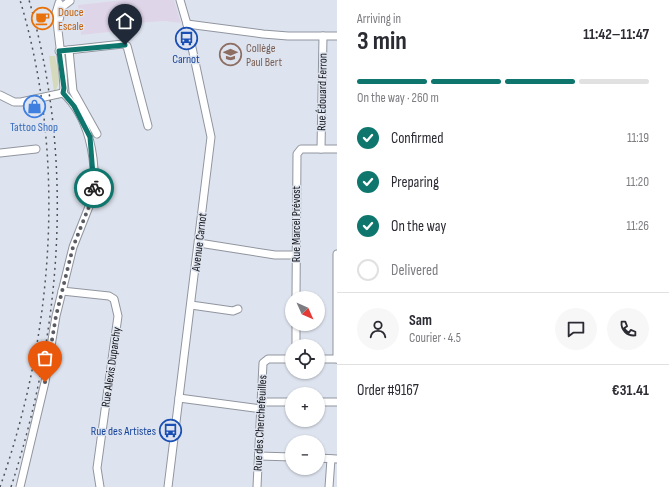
<!DOCTYPE html>
<meta charset="utf-8">
<style>
:root{--surface:#fff;--page:#f7f7f7;--text:#2b2b33;--muted:#7c7c81;--line:#e1e1e2;--accent:#0f766e}
body{margin:0;font-family:"Sofia Sans Condensed",sans-serif;background:var(--page);color:var(--text);height:100vh;display:flex;flex-direction:column;font-size:15px;white-space:nowrap}
*{box-sizing:border-box;margin:0}
p{font-size:13px;color:var(--muted)}
.icon{flex:none;width:22px;height:22px;fill:none;stroke:currentColor;stroke-width:2;stroke-linecap:round;stroke-linejoin:round}
.map{position:relative;flex:1;overflow:hidden}
.sheet{display:flex;flex-direction:column;background:var(--surface);width:332px}
.sheet>*{flex:none}
.needle{width:26px;rotate:135deg}
.buttons{position:absolute;left:285px;top:291px;display:grid;gap:8px}
.buttons a{display:grid;place-items:center;width:40px;height:40px;border-radius:50%;background:var(--surface);box-shadow:0 1px 3px #0004;font-size:20px}
.pin{position:absolute;display:grid;place-items:center;width:34px;height:34px;color:#fff;margin:-41px -17px;border-radius:50% 50% 50% 0;rotate:-45deg;box-shadow:0 0 4px #0007}
.pin .icon{rotate:45deg}
.courier{position:absolute;display:grid;place-items:center;width:40px;height:40px;margin:-20px;border:3px solid #0f766e;border-radius:50%;background:#fff;color:#222;box-shadow:0 1px 5px #0007}
.head em{font-style:normal;font-weight:700}
.head div{display:flex;flex-direction:column-reverse}
.head{display:flex;align-items:center;justify-content:space-between;height:68px;padding:0 20px}
h1{font-size:26px;font-weight:700;line-height:30px}
.bar{display:grid;grid-template-columns:repeat(4,1fr);gap:6px 4px;align-content:center;height:48px;padding:0 20px}
.bar i{height:5px;border-radius:3px;background:var(--line)}
.bar .active{background:var(--accent)}
.bar p{grid-column:span 4}
.line{display:flex;align-items:center;gap:10px;padding:0 20px;border-top:1px solid var(--line)}
.line div{flex:1}
.round{display:grid;place-items:center;flex:none;width:42px;height:42px;border-radius:21px;background:var(--page)}
ol{padding:0 20px;list-style:none}
li{display:flex;align-items:center;gap:12px;height:44px}
li p{margin-inline-start:auto}
li .icon{padding:4px;border-radius:50%;background:var(--accent);color:#fff;stroke-width:4}
li:last-child{color:var(--muted)}
li i{width:22px;height:22px;border:2px solid var(--line);border-radius:50%}
main{display:flex;flex:1;min-height:0}
.map>svg:first-child{display:block}
</style>
<main>
<div class="map">
<svg width="337" height="487" viewBox="0 0 337 487">
<rect width="100%" height="100%" fill="#dee4ef"/>
<polygon fill="#dfd5e9" points="123,0 174,0 181,23 164,21 137,23 138,27 126,30 81,35 78,5"/>
<path fill="#d5dabc" d="M49 56H55C57 67 63 83 54 92Z"/>
<g fill="none" stroke-linecap="round" stroke-linejoin="round">
<defs>
<g id="minor">
<polyline points="59,3 56,13 63,73 64,88 63,93"/>
<polyline points="59,20 62,7 70,1"/>
<polyline points="187,24 263,34 288,36 337,36"/>
<polyline points="69,50 73,91 97,134"/>
<polyline points="59,51 123,44 127,46 148,126"/>
<polyline points="0,95 14,102 21,102 63,93"/>
<polyline points="321,149 323,36"/>
<polyline points="0,153 36,149"/>
<polyline points="199,243 275,255 296,255"/>
<polyline points="62,291 109,296 114,299 118,316 97,468 100,487"/>
<polyline points="296,298 297,154 301,149 337,149"/>
<polyline points="191,305 233,311 238,309"/>
<polyline points="296,346 296,324"/>
<polyline points="318,359 337,359"/>
<polyline points="337,359 337,254"/>
<polyline points="179,398 261,409"/>
<polyline points="261,402 292,402"/>
<polyline points="318,402 337,402"/>
<polyline points="259,456 292,457"/>
<polyline points="318,458 337,459"/>
<path d="M20 487 45 382 56 316 73 247 92 199 94 191C96 157 89 117 63 93"/>
<polyline points="168,487 211,137 187,24 180,0"/>
<polyline points="257,487 263,363 268,359 292,359"/>
<polyline points="329,487 331,459"/>
</g>
</defs>
<use href="#minor" stroke="#90959f" stroke-width="9"/>
<use href="#minor" stroke="#fff" stroke-width="7"/>
<g stroke="#505359" stroke-width="1.5" stroke-dasharray="2 4" stroke-linecap="butt">
<path d="M0 487C54 333 67 157 20 0"/>
<path d="M11 487C62 330 75 160 29 0"/>
</g>
</g>
<g fill="none" stroke-linecap="round" stroke-linejoin="round">
<polyline stroke="#595c63" stroke-width="4" stroke-dasharray="0 7.2" points="45,382 56,316 73,247 92,199 94,188"/>
<polyline stroke="#0f766e" stroke-width="5" points="94,188 90,137 74,106 63,93 64,88 59,51 125,45"/>
</g>
<defs>
<symbol id="cafe-ring" viewBox="-11 -11 22 22"><circle r="9.5" fill="#dee4ef" stroke="#e8710a" stroke-width="1.5"/><path d="M-5.5-4.5H6V0H3Q3 3.5 0 3.5H-2.5Q-5.5 3.5-5.5 0ZM3-3.2v2h1.7v-2ZM-6 4.5H4V6H-6Z" fill="#e8710a"/></symbol>
<symbol id="bus-ring" viewBox="-11 -11 22 22"><circle r="9.5" fill="#dee4ef" stroke="#1a4fb4" stroke-width="1.5"/><path d="M-5-6H5V4H4V6H2V4H-2V6H-4V4H-5ZM-3.5-4V0h7V-4ZM-3.5 1.2v1.5H-2V1.2ZM2 1.2v1.5H3.5V1.2Z" fill="#1a4fb4"/></symbol>
<symbol id="school-ring" viewBox="-11 -11 22 22"><circle r="9.5" fill="#dee4ef" stroke="#8d6e63" stroke-width="1.5"/><path d="M0-5L7-2L0 1L-7-2ZM-4 1L0 2.5L4 1V4Q0 6-4 4Z" fill="#8d6e63"/></symbol>
<symbol id="shop-ring" viewBox="-11 -11 22 22"><circle r="9.5" fill="#dee4ef" stroke="#3f7fe0" stroke-width="1.5"/><path d="M-5-2.5h2.3a2.7 3.5 0 0 1 5.4 0H5L5.5 6h-11ZM-1.5-2.5h3a1.5 2.3 0 0 0-3 0Z" fill="#3f7fe0"/></symbol>
</defs>
<g fill-rule="evenodd">
<use href="#cafe-ring" x="30" y="6" width="25" height="25"/>
<use href="#bus-ring" x="174" y="26" width="25" height="25"/>
<use href="#school-ring" x="218" y="42" width="25" height="25"/>
<use href="#shop-ring" x="22" y="94" width="25" height="25"/>
<use href="#bus-ring" x="158" y="418" width="25" height="25"/>
</g>
<g text-anchor="middle" stroke-width="3" stroke-linejoin="round" paint-order="stroke">
<g font-size="12" fill="#c56008" stroke="#dee4ef" text-anchor="start">
<text x="58" y="16">Douce<tspan x="58" dy="14">Escale</tspan></text>
</g>
<g font-size="12" fill="#785e54" stroke="#dee4ef" text-anchor="start">
<text x="246" y="52">Collège<tspan x="246" dy="14">Paul Bert</tspan></text>
</g>
<g font-size="12" fill="#164399" stroke="#dee4ef">
<text x="186" y="63">Carnot</text>
<text x="156" y="435" text-anchor="end">Rue des Artistes</text>
</g>
<g font-size="12" fill="#111317" stroke="#dee4ef">
<text transform="translate(322 92) rotate(-89)" y="4">Rue Édouard Ferron</text>
<text transform="translate(296 224) rotate(-90)" y="4">Rue Marcel Prévost</text>
<text transform="translate(199 242) rotate(-83)" y="4">Avenue Carnot</text>
<text transform="translate(111 367) rotate(-82)" y="4">Rue Alexis Duparchy</text>
<text transform="translate(260 423) rotate(-87)" y="4">Rue des Cherchefeuilles</text>
</g>
<g font-size="12" fill="#366cbe" stroke="#dee4ef">
<text x="34" y="131">Tattoo Shop</text>
</g>
</g>
</svg>
<div class="buttons">
<a><svg class="needle" viewBox="-14 -14 28 28"><path d="M0-13l5 13h-10z" fill="#e53935"/><path d="M0 13l5-13h-10z" fill="#7c7c81"/></svg></a>
<a><svg class="icon" aria-label="locate" viewBox="0 0 24 24"><circle cx="12" cy="12" r="6"/><path d="M12 2v4M12 18v4M2 12h4M18 12h4"/></svg></a>
<a>+</a>
<a>−</a>
</div>
<div class="pin" style="left:45px;top:382px;background:#ea580c"><svg class="icon" aria-label="bag" viewBox="0 0 24 24"><path d="M5 8h14l-1 12H6zM9 8a3 3 0 0 1 6 0"/></svg></div>
<div class="pin" style="left:125px;top:45px;background:#1f2937"><svg class="icon" aria-label="home" viewBox="0 0 24 24"><path d="M3 11l9-7 9 7M6 9v11h12V9"/></svg></div>
<div class="courier" style="left:94px;top:188px"><svg class="icon" aria-label="bike" viewBox="0 0 24 24"><circle cx="6" cy="16" r="4"/><circle cx="18" cy="16" r="4"/><path d="M6 16l4-8h5l3 8M10 8l3 8H6M13 5h3"/></svg></div>
</div>
<section class="sheet">
<div class="head"><div><h1>3 min</h1><p>Arriving in</p></div><em>11:42–11:47</em></div>
<div class="bar"><i class="active"></i><i class="active"></i><i class="active"></i><i></i><p>On the way · 260 m</p></div>
<ol>
<li><svg class="icon" aria-label="check" viewBox="0 0 24 24"><path d="M5 12l5 5 9-10"/></svg>Confirmed<p>11:19</p></li>
<li><svg class="icon" aria-label="check" viewBox="0 0 24 24"><path d="M5 12l5 5 9-10"/></svg>Preparing<p>11:20</p></li>
<li><svg class="icon" aria-label="check" viewBox="0 0 24 24"><path d="M5 12l5 5 9-10"/></svg>On the way<p>11:26</p></li>
<li><i></i>Delivered</li>
</ol>
<div class="line" style="height:72px"><a class="round"><svg class="icon" aria-label="person" viewBox="0 0 24 24"><circle cx="12" cy="8" r="4"/><path d="M4 21q1-7 8-7t8 7"/></svg></a><div><b>Sam</b><p>Courier · 4.5</p></div><a class="round"><svg class="icon" aria-label="chat" viewBox="0 0 24 24"><path d="M4 5h16v11H9l-5 4z"/></svg></a><a class="round"><svg class="icon" aria-label="phone" viewBox="0 0 24 24"><path d="M5 4h4l2 5-3 2q2 4 5 5l2-3 5 2v4C11 20 4 13 5 4z"/></svg></a></div>
<div class="line" style="height:52px"><div>Order #9167</div><b>€31.41</b></div>
</section>
</main>
